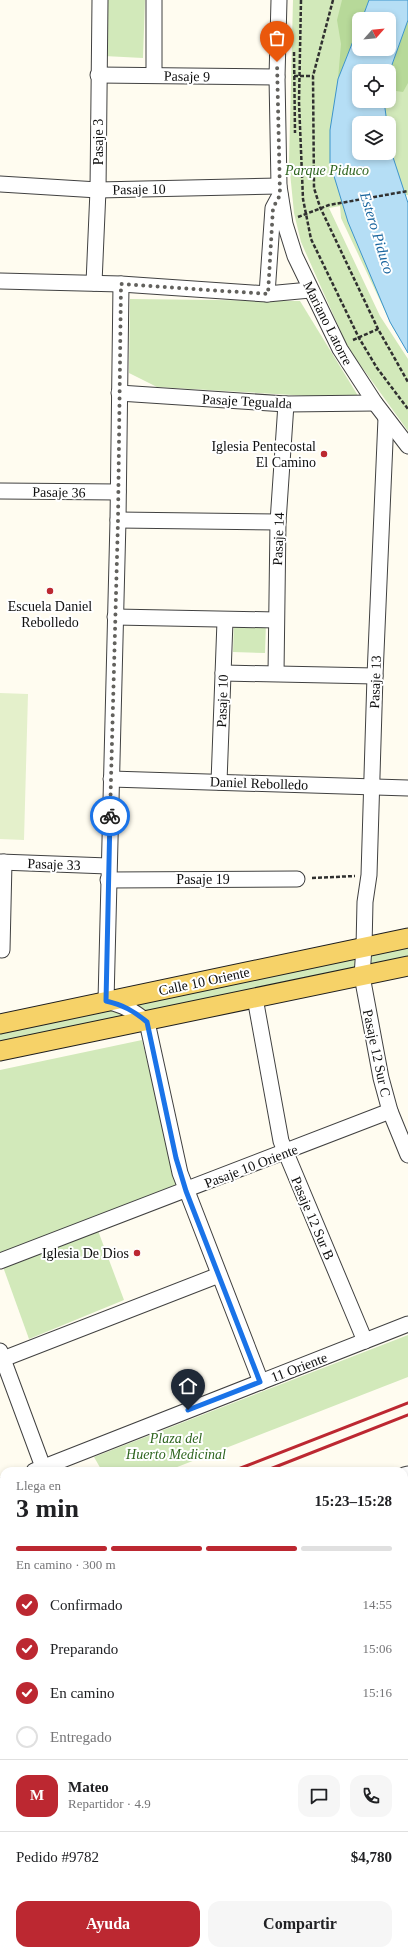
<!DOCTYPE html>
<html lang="es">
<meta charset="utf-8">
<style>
:root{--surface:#fff;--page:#f6f6f6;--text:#202124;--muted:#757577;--line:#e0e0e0;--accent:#bc2831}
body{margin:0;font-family:"Times New Roman",serif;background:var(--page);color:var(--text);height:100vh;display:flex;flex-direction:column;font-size:15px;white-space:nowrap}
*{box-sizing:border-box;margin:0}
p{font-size:13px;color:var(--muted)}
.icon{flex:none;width:22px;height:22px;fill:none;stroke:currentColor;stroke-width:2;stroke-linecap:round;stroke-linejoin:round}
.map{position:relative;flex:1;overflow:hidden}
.details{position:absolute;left:0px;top:1467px;width:408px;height:488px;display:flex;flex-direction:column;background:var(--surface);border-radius:12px 12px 0 0;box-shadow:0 2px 6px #0003}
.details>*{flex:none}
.needle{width:26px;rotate:63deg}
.buttons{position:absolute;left:352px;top:12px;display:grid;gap:8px}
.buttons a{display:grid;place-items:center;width:44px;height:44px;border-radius:8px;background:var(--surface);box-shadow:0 2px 6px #0003;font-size:20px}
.pin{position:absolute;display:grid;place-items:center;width:34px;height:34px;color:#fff;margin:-41px -17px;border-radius:50% 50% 50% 0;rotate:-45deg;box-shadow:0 0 4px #0007}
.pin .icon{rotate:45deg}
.courier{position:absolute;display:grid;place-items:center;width:40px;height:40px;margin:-20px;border:3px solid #1a73e8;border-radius:50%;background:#fff;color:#222;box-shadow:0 1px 5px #0007}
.overview em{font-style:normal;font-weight:700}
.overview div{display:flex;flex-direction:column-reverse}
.overview{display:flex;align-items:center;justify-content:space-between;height:68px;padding:0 16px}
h1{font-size:26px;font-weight:700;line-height:30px}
.bar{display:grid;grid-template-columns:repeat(4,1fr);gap:6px 4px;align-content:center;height:48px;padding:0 16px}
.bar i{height:5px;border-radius:3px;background:var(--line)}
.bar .current{background:var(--accent)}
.bar p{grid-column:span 4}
.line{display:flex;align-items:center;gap:10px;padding:0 16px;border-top:1px solid var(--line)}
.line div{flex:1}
.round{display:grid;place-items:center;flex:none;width:42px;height:42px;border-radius:12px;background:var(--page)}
ol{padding:0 16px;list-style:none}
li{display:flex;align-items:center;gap:12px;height:44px}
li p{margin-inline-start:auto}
li .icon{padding:4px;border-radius:50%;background:var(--accent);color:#fff;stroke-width:4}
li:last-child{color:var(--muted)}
li i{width:22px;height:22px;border:2px solid var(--line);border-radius:50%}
.cta{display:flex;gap:8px;margin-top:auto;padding:8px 16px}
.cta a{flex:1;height:46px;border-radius:12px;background:var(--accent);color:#fff;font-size:16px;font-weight:700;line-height:46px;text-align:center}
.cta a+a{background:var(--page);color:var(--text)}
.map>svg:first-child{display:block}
</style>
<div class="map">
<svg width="408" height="1955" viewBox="0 0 408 1955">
<rect width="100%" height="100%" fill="#fffcf0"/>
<g fill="#d2e9ba" fill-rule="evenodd">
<polygon points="106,0 145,0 143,58 104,56"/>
<path d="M293 0H408V195L385 198 408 350 393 328 341 218 340 206 329 208 380 316 408 359V431L348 348 301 242 294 213 289 162ZM359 19H389V49H359ZM359 71H389V101H359ZM359 123H389V153H359Z"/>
<polygon points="130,299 300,301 360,399 157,387 129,373"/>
<polygon points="234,621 266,622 265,653 233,652"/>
<polygon points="408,942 408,963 0,1049 0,1027"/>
<polygon points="142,1040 178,1189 0,1254 0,1070"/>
<polygon points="97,1228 124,1300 29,1339 2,1264"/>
<polygon points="408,1335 408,1377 167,1471 102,1471 94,1457"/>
<polygon points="4,1723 4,1786 0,1787 0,1725"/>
</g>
<g fill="#b7d999">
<polygon points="342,0 369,0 362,19 359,19 359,26 338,79 341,44 337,20"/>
<polygon points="408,20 408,83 403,92 389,90 389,73"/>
</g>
<polygon fill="#e4f0cb" points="0,693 28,694 24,840 0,839"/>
<polygon fill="#b5def5" stroke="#3d94cb" points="369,0 408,0 408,20 389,73 389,71 359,71 359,101 384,101 387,123 359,123 359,153 389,153 389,139 390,148 408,203 408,353 390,322 348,222 330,163 330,130 338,79 359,26 359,49 389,49 389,19 362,19"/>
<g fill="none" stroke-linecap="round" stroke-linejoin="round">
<defs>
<g id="minor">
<polyline points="279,0 277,77 279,186 285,224 295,256 340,349 375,403 408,446"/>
<polyline points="98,75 277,77"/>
<polyline points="154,75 154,0"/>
<polyline points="0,184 98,190 279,186"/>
<polyline points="0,281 121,284 267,294 310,290"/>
<polyline points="94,283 98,190 100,0"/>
<path d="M121 284 118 520 106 1001C123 1005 134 1011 147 1022L180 1173 261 1382"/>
<polyline points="267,294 273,208 280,195"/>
<polyline points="119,393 286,404 375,403"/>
<polyline points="386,418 375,676 369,875 365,902 364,947 362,976 381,1078 390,1111 408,1155"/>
<polyline points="0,491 118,492"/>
<polyline points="118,520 278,522"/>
<polyline points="115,617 276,620"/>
<polyline points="223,673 375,676"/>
<polyline points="276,673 278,522 286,404"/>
<polyline points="111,779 408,788"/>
<polyline points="219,782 225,621"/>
<polyline points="0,862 108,866"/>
<polyline points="108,880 297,879"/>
<polyline points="2,950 4,862"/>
<polyline points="255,998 281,1141 365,1341"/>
<polyline points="0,1261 390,1111"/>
<polyline points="0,1351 43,1467"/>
<polyline points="3,1359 219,1275"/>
<polyline points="34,1471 408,1324"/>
<polyline points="404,1475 408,1474"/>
<polyline points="0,1486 4,1485"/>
<polyline points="404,1489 408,1507"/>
<polyline points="0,1630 4,1628"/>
<polyline points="0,1798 4,1797"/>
<polyline points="404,1838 408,1837"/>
<polyline points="0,1927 4,1926"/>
<polyline points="216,1951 217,1955"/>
<polyline points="373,1951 374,1955"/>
</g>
<g id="major">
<polyline points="0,1024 408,938"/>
<polyline points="0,1051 408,966"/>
</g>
</defs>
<use href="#minor" stroke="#414141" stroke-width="17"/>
<use href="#major" stroke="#1f1f1f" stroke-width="21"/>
<g stroke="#303030" stroke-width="2.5" stroke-dasharray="4 2" stroke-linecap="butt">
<polyline points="301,0 299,102 303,199 311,239 359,338 377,368 408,409"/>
<polyline points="333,0 313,76 314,188 320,207 378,329 408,382"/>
<polyline points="294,52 295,133"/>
<polyline points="294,76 313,76"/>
<polyline points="298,217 329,205 408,191"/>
<polyline points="353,340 378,329"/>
<polyline points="312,878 355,876"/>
</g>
<use href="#minor" stroke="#fff" stroke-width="15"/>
<use href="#major" stroke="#f6d268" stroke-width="19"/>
<g stroke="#bc2831" stroke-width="3">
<polyline points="233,1471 408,1403"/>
<polyline points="265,1471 408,1415"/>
<polyline points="0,1562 4,1560"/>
<polyline points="0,1574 4,1573"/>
</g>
</g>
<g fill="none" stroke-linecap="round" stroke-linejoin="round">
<polyline stroke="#62615d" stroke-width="4" stroke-dasharray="0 7.2" points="110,816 118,520 121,284 268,294 273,208 280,195 277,62"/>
<path stroke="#1a73e8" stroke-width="5" d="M110 816 106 1001C123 1005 134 1011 147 1022L176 1158 186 1191 260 1382 188 1410"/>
</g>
<g fill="#bc2831" stroke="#fff" stroke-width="1.5">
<circle cx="324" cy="454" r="4"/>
<circle cx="50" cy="591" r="4"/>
<circle cx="137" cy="1253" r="4"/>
</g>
<g text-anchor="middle" stroke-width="4" stroke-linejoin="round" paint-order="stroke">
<g font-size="14" fill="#0e0e0e" stroke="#fff">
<text transform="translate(187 76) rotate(1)" y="5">Pasaje 9</text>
<text transform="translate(98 142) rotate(-90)" y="5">Pasaje 3</text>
<text transform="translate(139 189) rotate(-1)" y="5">Pasaje 10</text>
<text transform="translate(328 323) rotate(63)" y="5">Mariano Latorre</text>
<text transform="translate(247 401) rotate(3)" y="5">Pasaje Tegualda</text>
<text transform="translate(59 492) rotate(1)" y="5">Pasaje 36</text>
<text transform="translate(278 539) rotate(-88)" y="5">Pasaje 14</text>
<text transform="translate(375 682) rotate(-88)" y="5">Pasaje 13</text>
<text transform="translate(222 701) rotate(-88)" y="5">Pasaje 10</text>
<text transform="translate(259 783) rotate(2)" y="5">Daniel Rebolledo</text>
<text transform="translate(54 864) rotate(2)" y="5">Pasaje 33</text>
<text x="203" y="884">Pasaje 19</text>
<text transform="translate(204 981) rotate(-12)" y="5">Calle 10 Oriente</text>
<text transform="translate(377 1053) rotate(78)" y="5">Pasaje 12 Sur C</text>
<text transform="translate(251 1166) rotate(-21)" y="5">Pasaje 10 Oriente</text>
<text transform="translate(313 1218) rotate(67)" y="5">Pasaje 12 Sur B</text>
<text transform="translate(299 1367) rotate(-21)" y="5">11 Oriente</text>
</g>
<g font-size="14" font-style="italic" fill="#2e651f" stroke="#fff">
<text x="327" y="175">Parque Piduco</text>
<text x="176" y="1443">Plaza del<tspan x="176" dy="16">Huerto Medicinal</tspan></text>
</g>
<g font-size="14" fill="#0e0e0e" stroke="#fff" text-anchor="end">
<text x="316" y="451">Iglesia Pentecostal<tspan x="316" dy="16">El Camino</tspan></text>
<text x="50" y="611" text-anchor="middle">Escuela Daniel<tspan x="50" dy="16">Rebolledo</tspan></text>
<text x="129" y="1258">Iglesia De Dios</text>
</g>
<g font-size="15" font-style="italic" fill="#19659e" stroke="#fff">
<text transform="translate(377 233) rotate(73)" y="5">Estero Piduco</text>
</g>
</g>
</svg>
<div class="buttons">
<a><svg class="needle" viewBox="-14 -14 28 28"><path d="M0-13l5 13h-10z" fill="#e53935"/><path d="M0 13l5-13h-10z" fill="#757577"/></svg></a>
<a><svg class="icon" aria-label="locate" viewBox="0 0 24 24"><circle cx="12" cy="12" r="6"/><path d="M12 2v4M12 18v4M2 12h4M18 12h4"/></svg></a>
<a><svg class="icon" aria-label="layers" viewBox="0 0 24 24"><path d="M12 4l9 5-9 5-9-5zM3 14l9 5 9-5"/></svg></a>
</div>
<div class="pin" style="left:277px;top:62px;background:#ea580c"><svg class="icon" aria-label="bag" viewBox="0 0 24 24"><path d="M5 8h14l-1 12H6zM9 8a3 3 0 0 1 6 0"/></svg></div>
<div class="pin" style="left:188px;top:1410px;background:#1f2937"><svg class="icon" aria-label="home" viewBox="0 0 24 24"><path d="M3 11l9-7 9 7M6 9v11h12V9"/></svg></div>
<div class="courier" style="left:110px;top:816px"><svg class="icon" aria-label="bike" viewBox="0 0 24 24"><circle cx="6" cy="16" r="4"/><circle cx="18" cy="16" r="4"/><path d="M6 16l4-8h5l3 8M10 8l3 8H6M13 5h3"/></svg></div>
<section class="details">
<div class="overview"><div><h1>3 min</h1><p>Llega en</p></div><em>15:23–15:28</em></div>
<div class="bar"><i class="current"></i><i class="current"></i><i class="current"></i><i></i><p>En camino · 300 m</p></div>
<ol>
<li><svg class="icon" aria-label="check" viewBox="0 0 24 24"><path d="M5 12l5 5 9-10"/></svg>Confirmado<p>14:55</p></li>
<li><svg class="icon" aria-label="check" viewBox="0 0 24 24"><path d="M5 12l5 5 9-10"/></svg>Preparando<p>15:06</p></li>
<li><svg class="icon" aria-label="check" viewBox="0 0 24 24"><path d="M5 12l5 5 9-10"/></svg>En camino<p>15:16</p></li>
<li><i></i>Entregado</li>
</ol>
<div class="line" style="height:72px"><b class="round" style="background:var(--accent);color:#fff">M</b><div><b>Mateo</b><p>Repartidor · 4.9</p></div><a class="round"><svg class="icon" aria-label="chat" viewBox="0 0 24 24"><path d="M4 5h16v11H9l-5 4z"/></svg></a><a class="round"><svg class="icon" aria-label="phone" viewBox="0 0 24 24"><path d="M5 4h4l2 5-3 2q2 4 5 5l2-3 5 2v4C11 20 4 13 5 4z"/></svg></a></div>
<div class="line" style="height:52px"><div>Pedido #9782</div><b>$4,780</b></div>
<div class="cta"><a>Ayuda</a><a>Compartir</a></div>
</section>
</div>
